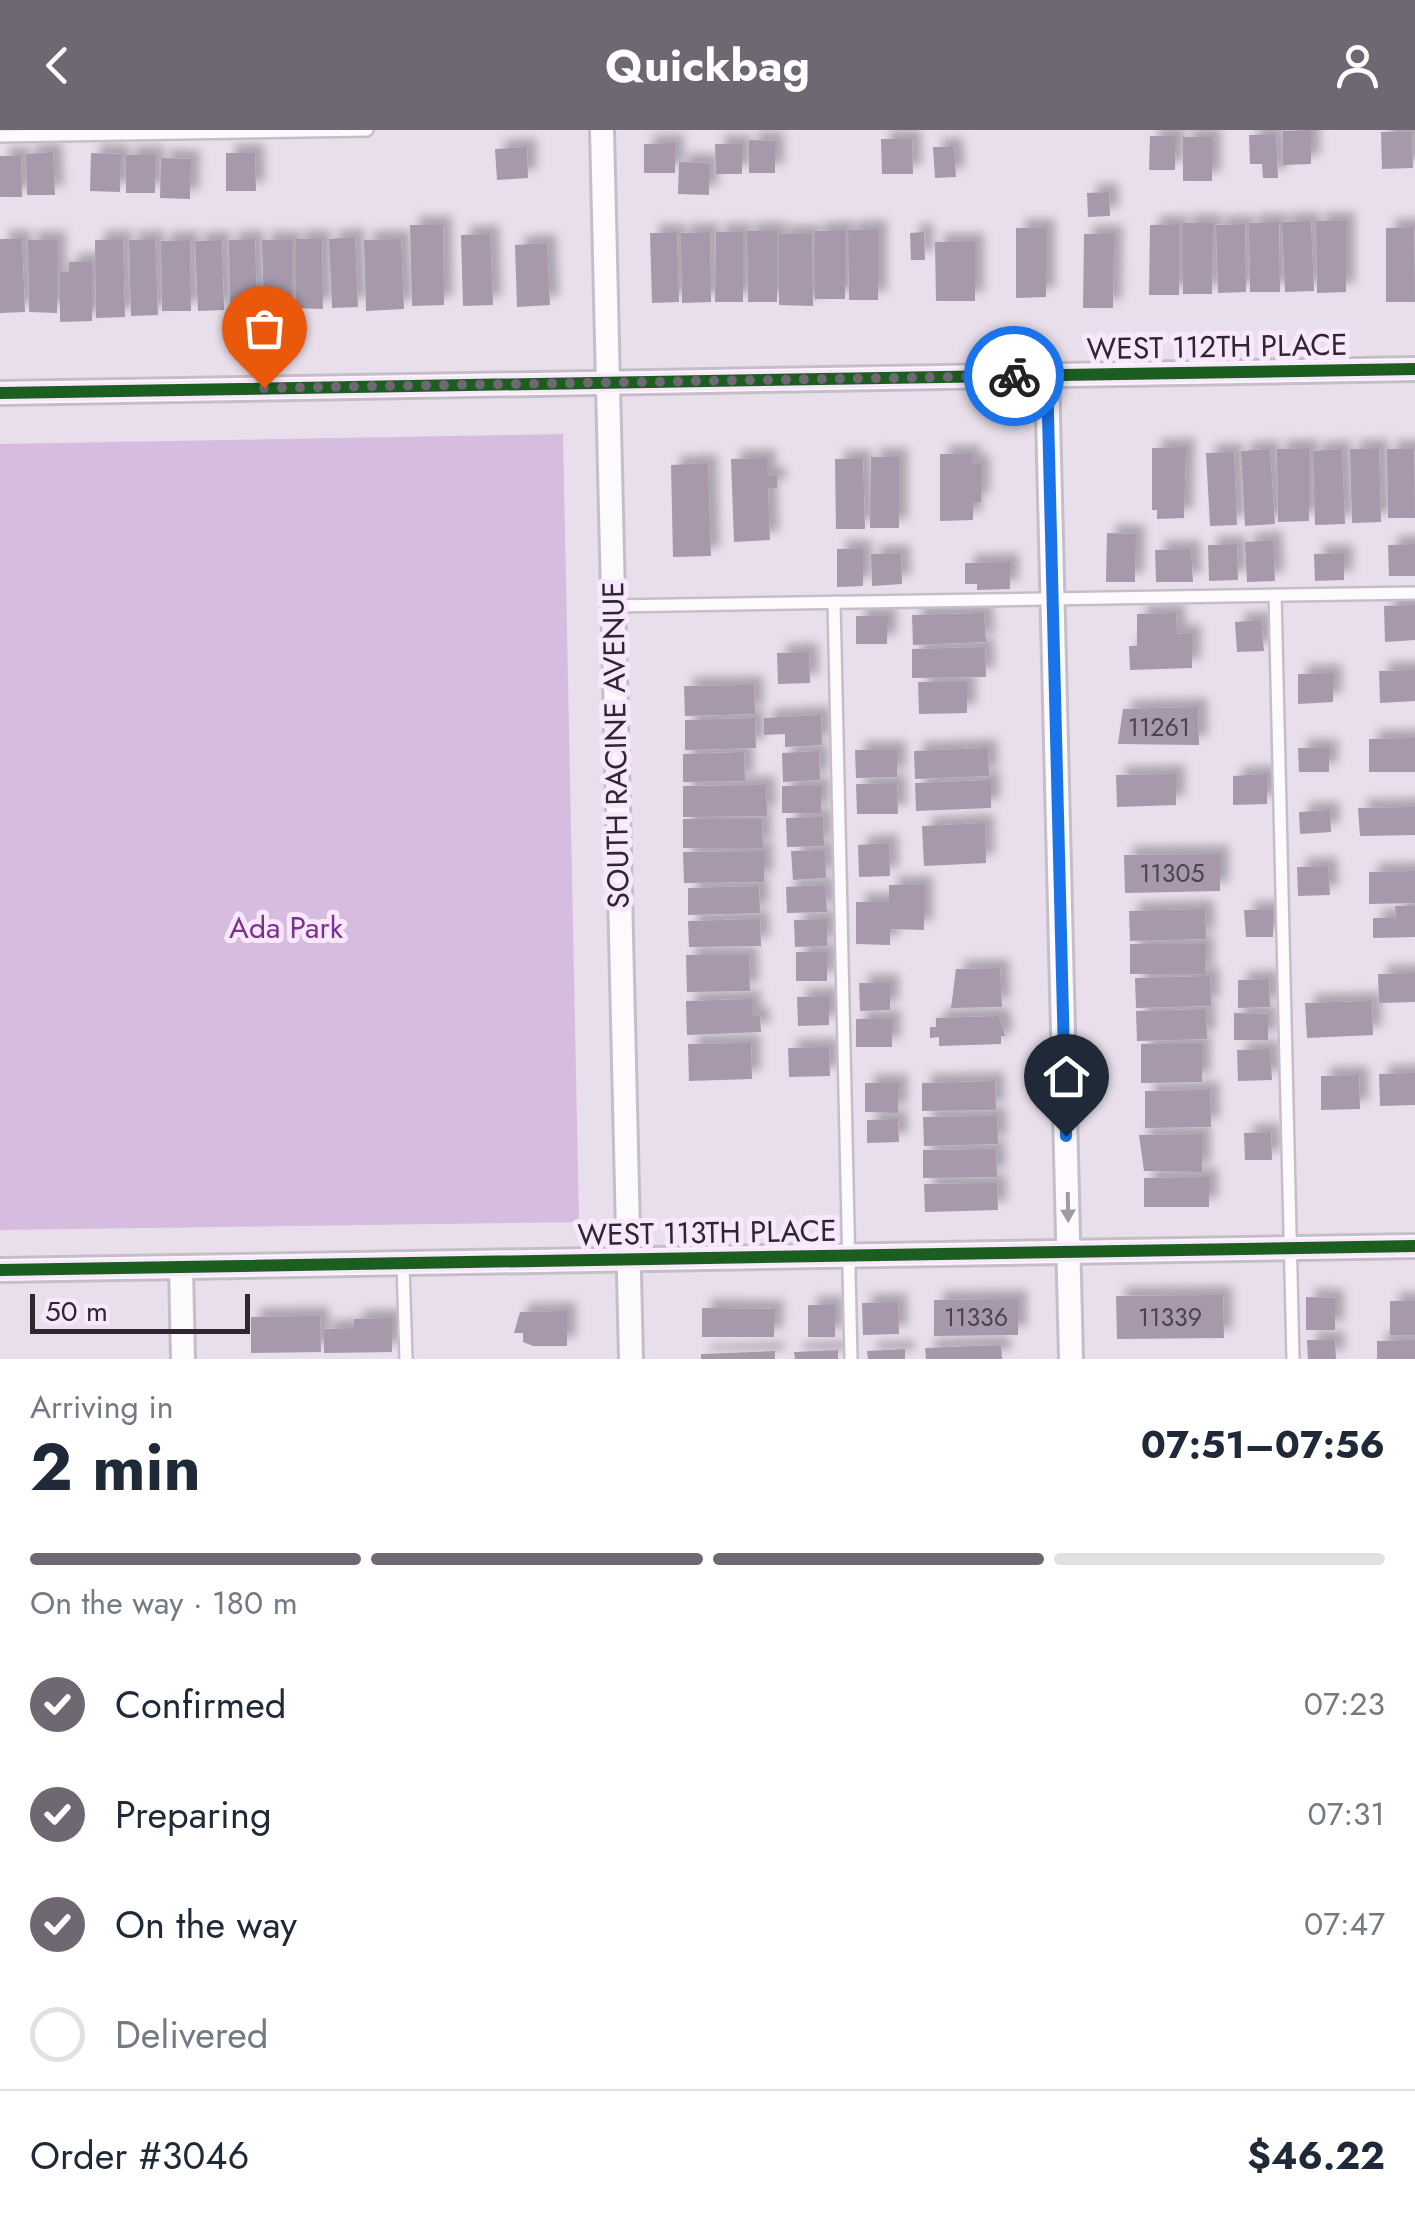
<!DOCTYPE html>
<meta charset="utf-8">
<style>
:root{--surface:#fff;--page:#f6f6f7;--text:#1f2937;--muted:#747a83;--line:#e0e1e3;--accent:#6f6772}
body{margin:0;font-family:Jost,sans-serif;background:var(--page);color:var(--text);height:100vh;display:flex;flex-direction:column;font-size:38px;white-space:nowrap}
*{box-sizing:border-box;margin:0}
p{font-size:32px;color:var(--muted)}
.icon{flex:none;width:55px;height:55px;fill:none;stroke:currentColor;stroke-width:2;stroke-linecap:round;stroke-linejoin:round}
.map{position:relative;height:1229px;overflow:hidden}
.sheet{display:flex;flex-direction:column;background:var(--surface);flex:1}
.sheet>*{flex:none}
.scale{position:absolute;left:30px;bottom:25px;width:220px;box-sizing:border-box;padding-left:10px;border:5px solid #2e2730;border-top:0;font-size:28px;line-height:35px;white-space:nowrap;color:#2e2730;-webkit-text-stroke:8px #f9e7fe;paint-order:stroke}
.pin{position:absolute;display:grid;place-items:center;width:85px;height:85px;color:#fff;margin:-102px -42px;border-radius:50% 50% 50% 0;rotate:-45deg;box-shadow:0 0 10px #0007}
.pin .icon{rotate:45deg}
.courier{position:absolute;display:grid;place-items:center;width:100px;height:100px;margin:-50px;border:8px solid #1a73e8;border-radius:50%;background:#fff;color:#222;box-shadow:0 2px 12px #0007}
.summary em{font-style:normal;font-weight:700}
.summary div{display:flex;flex-direction:column-reverse}
.summary{display:flex;align-items:center;justify-content:space-between;height:170px;padding:0 30px}
h1{font-size:65px;font-weight:700;line-height:75px}
.bar{display:grid;grid-template-columns:repeat(4,1fr);gap:15px 10px;align-content:center;height:120px;padding:0 30px}
.bar i{height:12px;border-radius:8px;background:var(--line)}
.bar .active{background:var(--accent)}
.bar p{grid-column:span 4}
.line{display:flex;align-items:center;gap:25px;padding:0 30px;border-top:2px solid var(--line)}
.line div{flex:1}
ol{padding:0 30px;list-style:none}
li{display:flex;align-items:center;gap:30px;height:110px}
li p{margin-inline-start:auto}
li .icon{padding:10px;border-radius:50%;background:var(--accent);color:#fff;stroke-width:4}
li:last-child{color:var(--muted)}
li i{width:55px;height:55px;border:5px solid var(--line);border-radius:50%}
header{display:flex;justify-content:space-between;align-items:center;height:130px;padding:0 30px;background:var(--accent);color:#fff;font-size:45px;font-weight:700}
.map>svg:first-child{display:block}
</style>
<header><svg class="icon" aria-label="back" viewBox="0 0 24 24"><path d="M15 5l-7 7 7 7"/></svg>Quickbag<svg class="icon" aria-label="person" viewBox="0 0 24 24"><circle cx="12" cy="8" r="4"/><path d="M4 21q1-7 8-7t8 7"/></svg></header>
<div class="map">
<svg width="1415" height="1229" viewBox="0 0 1415 1229">
<defs>
<filter id="shadow"><feDropShadow dx="9" dy="-9" stdDeviation="5" flood-color="#0004"/></filter>
</defs>
<rect width="100%" height="100%" fill="#e9dfec"/>
<polygon fill="#d6bcde" points="563,304 579,1092 0,1100 0,314"/>
<g fill="#a798ac" filter="url(#shadow)">
<polygon points="1283,1 1311,1 1311,34 1283,35"/>
<polygon points="1381,2 1412,2 1413,38 1382,39"/>
<polygon points="1276,4 1278,48 1263,48 1262,34 1250,34 1249,5"/>
<polygon points="1150,6 1176,6 1175,40 1149,40"/>
<rect x="1183" y="7" width="29" height="44"/>
<polygon points="881,9 912,9 913,44 882,44"/>
<polygon points="749,10 775,11 775,43 749,43"/>
<polygon points="675,13 675,43 644,43 644,14"/>
<polygon points="715,14 742,14 742,44 716,44"/>
<polygon points="527,17 528,48 497,50 495,19"/>
<polygon points="933,17 954,17 956,47 935,48"/>
<polygon points="53,22 55,65 27,65 26,24"/>
<polygon points="91,23 121,24 120,62 90,61"/>
<polygon points="226,23 255,23 256,61 226,61"/>
<rect x="126" y="25" width="29" height="38"/>
<polygon points="0,26 21,26 22,67 0,67"/>
<polygon points="161,28 191,29 190,69 160,68"/>
<polygon points="679,32 709,33 709,65 678,64"/>
<polygon points="1109,62 1110,86 1088,87 1087,63"/>
<polygon points="1311,91 1314,161 1285,162 1282,92"/>
<polygon points="1316,91 1346,91 1346,162 1317,163"/>
<polygon points="1279,92 1280,162 1250,162 1249,93"/>
<polygon points="1183,93 1213,93 1212,164 1183,164"/>
<polygon points="1179,94 1179,165 1149,165 1150,95"/>
<polygon points="1245,94 1246,162 1218,163 1216,95"/>
<polygon points="410,95 443,95 444,175 412,176"/>
<polygon points="1414,97 1415,172 1386,172 1386,98"/>
<polygon points="1016,98 1046,98 1046,167 1016,168"/>
<polygon points="878,99 878,170 849,170 848,100"/>
<polygon points="845,100 845,169 815,169 815,101"/>
<polygon points="747,101 777,101 777,172 748,172"/>
<polygon points="710,102 711,172 682,173 681,103"/>
<polygon points="716,102 743,102 743,172 715,172"/>
<polygon points="924,102 925,130 911,130 910,103"/>
<polygon points="650,103 677,103 679,172 652,173"/>
<polygon points="490,104 493,175 463,176 461,105"/>
<polygon points="779,104 812,104 813,176 779,175"/>
<polygon points="1084,104 1114,104 1113,178 1083,178"/>
<polygon points="355,107 358,177 332,178 329,109"/>
<polygon points="0,109 22,109 25,182 0,183"/>
<polygon points="123,109 125,187 96,188 95,110"/>
<polygon points="155,109 158,185 131,186 129,110"/>
<polygon points="255,109 257,179 230,180 229,110"/>
<polygon points="296,109 322,109 323,179 296,178"/>
<polygon points="401,109 404,179 366,181 364,110"/>
<polygon points="28,110 57,110 57,183 29,182"/>
<polygon points="190,110 191,181 162,181 161,111"/>
<polygon points="222,110 224,180 198,181 195,111"/>
<polygon points="262,110 292,110 292,179 264,179"/>
<polygon points="935,112 975,112 975,171 936,171"/>
<polygon points="547,113 550,175 517,177 515,115"/>
<polygon points="69,132 92,132 92,191 60,192 60,142 69,142"/>
<polygon points="1186,317 1184,388 1157,389 1157,380 1152,380 1152,318"/>
<polygon points="1309,318 1309,391 1278,392 1277,319"/>
<polygon points="1379,318 1381,392 1352,393 1350,319"/>
<polygon points="1270,319 1275,394 1245,396 1241,321"/>
<polygon points="1342,319 1345,394 1315,395 1313,321"/>
<polygon points="1387,319 1414,319 1415,388 1388,388"/>
<polygon points="1234,322 1237,395 1210,396 1206,323"/>
<polygon points="940,324 972,324 972,334 981,334 981,372 973,372 973,390 940,391"/>
<polygon points="871,327 899,327 899,398 870,398"/>
<polygon points="767,328 767,346 777,346 777,358 768,358 770,410 734,412 731,329"/>
<polygon points="835,329 863,329 865,399 836,399"/>
<polygon points="708,333 711,426 673,427 671,335"/>
<polygon points="1107,403 1136,404 1135,452 1106,452"/>
<polygon points="1273,410 1275,451 1247,452 1245,412"/>
<polygon points="1415,414 1415,446 1389,446 1388,415"/>
<polygon points="1208,415 1237,415 1238,450 1209,451"/>
<polygon points="837,419 863,419 863,456 837,457"/>
<polygon points="1191,419 1193,452 1156,452 1155,420"/>
<polygon points="1344,423 1344,450 1315,451 1314,424"/>
<polygon points="871,424 901,424 902,454 872,456"/>
<polygon points="1010,432 1010,459 977,460 977,454 965,454 965,433"/>
<polygon points="1415,475 1415,510 1385,512 1384,476"/>
<polygon points="984,483 986,512 913,515 912,485"/>
<polygon points="1176,483 1177,504 1192,503 1192,538 1130,540 1129,516 1137,516 1137,484"/>
<polygon points="856,486 888,486 887,514 856,514"/>
<polygon points="1261,490 1264,521 1237,522 1235,492"/>
<polygon points="985,517 986,547 912,548 912,519"/>
<polygon points="809,522 810,553 778,554 777,523"/>
<polygon points="1415,540 1415,571 1380,573 1379,541"/>
<polygon points="1333,543 1333,572 1298,574 1298,544"/>
<polygon points="918,552 967,552 967,583 919,584"/>
<polygon points="754,555 755,584 685,586 684,556"/>
<polygon points="1198,577 1199,615 1118,614 1123,579"/>
<polygon points="821,585 822,615 785,617 785,604 764,605 764,588"/>
<polygon points="755,588 756,618 685,620 685,590"/>
<polygon points="1415,608 1415,642 1369,642 1369,609"/>
<polygon points="988,618 989,646 915,649 914,621"/>
<polygon points="1298,618 1329,618 1329,642 1299,642"/>
<polygon points="855,620 897,620 897,647 856,648"/>
<polygon points="819,621 820,650 783,652 782,623"/>
<polygon points="744,622 745,651 683,652 683,624"/>
<polygon points="1176,644 1176,675 1117,677 1116,645"/>
<polygon points="1267,644 1267,674 1233,675 1233,646"/>
<polygon points="991,650 991,678 916,681 915,653"/>
<polygon points="897,653 898,684 857,684 856,654"/>
<polygon points="766,655 767,686 683,687 683,656"/>
<rect x="782" y="656" width="39" height="27"/>
<polygon points="1415,677 1415,705 1360,706 1358,678"/>
<polygon points="1330,680 1331,702 1300,704 1299,682"/>
<polygon points="823,687 824,716 787,717 786,688"/>
<polygon points="683,689 762,689 763,718 683,718"/>
<polygon points="985,693 986,733 924,736 922,696"/>
<polygon points="889,713 890,746 859,747 858,715"/>
<polygon points="825,720 826,748 793,750 791,721"/>
<polygon points="764,721 764,752 684,753 683,722"/>
<polygon points="1220,724 1220,761 1125,763 1124,725"/>
<polygon points="1328,736 1330,765 1298,766 1297,737"/>
<polygon points="1415,741 1415,773 1369,774 1369,742"/>
<polygon points="825,755 827,782 787,783 786,757"/>
<polygon points="889,755 924,755 924,800 890,799 890,815 856,814 856,772 889,772"/>
<polygon points="759,756 760,783 688,785 688,758"/>
<polygon points="1395,776 1415,776 1415,807 1373,808 1373,788 1396,788"/>
<polygon points="1205,779 1206,809 1130,811 1129,781"/>
<polygon points="1244,780 1273,780 1273,807 1246,807"/>
<polygon points="760,789 761,816 689,817 688,791"/>
<polygon points="827,789 827,816 795,817 794,790"/>
<rect x="1130" y="814" width="75" height="30"/>
<rect x="796" y="822" width="31" height="29"/>
<polygon points="686,825 749,825 750,861 687,862"/>
<polygon points="1000,838 1002,877 951,878 956,839"/>
<polygon points="1415,843 1415,872 1379,873 1378,844"/>
<polygon points="1210,846 1211,876 1136,878 1135,848"/>
<polygon points="1269,849 1270,877 1238,878 1238,850"/>
<polygon points="859,853 890,853 890,880 860,881"/>
<polygon points="829,866 829,895 798,896 797,867"/>
<polygon points="752,869 752,886 760,886 761,902 687,905 686,871"/>
<polygon points="1372,871 1373,905 1307,908 1305,873"/>
<polygon points="1206,879 1207,909 1137,911 1136,881"/>
<polygon points="1234,883 1268,884 1268,910 1234,910"/>
<polygon points="999,886 1005,906 1001,906 1001,914 939,916 939,907 930,908 930,897 936,897 936,888"/>
<rect x="856" y="889" width="36" height="28"/>
<polygon points="751,913 752,949 689,951 688,914"/>
<polygon points="1141,914 1202,914 1202,952 1141,953"/>
<polygon points="829,917 830,946 789,947 788,918"/>
<polygon points="1270,919 1272,950 1238,951 1237,920"/>
<polygon points="1415,943 1415,975 1380,976 1379,944"/>
<polygon points="1359,945 1360,979 1321,980 1321,946"/>
<polygon points="995,951 996,980 922,981 922,953"/>
<polygon points="865,953 899,953 898,983 865,982"/>
<polygon points="1210,960 1211,997 1145,998 1145,961"/>
<polygon points="997,986 998,1014 924,1016 923,987"/>
<polygon points="898,989 899,1012 867,1013 867,990"/>
<polygon points="1271,1002 1272,1030 1245,1030 1244,1003"/>
<polygon points="1202,1004 1202,1042 1144,1041 1139,1005"/>
<polygon points="996,1019 997,1047 923,1048 923,1020"/>
<polygon points="1209,1047 1209,1077 1144,1077 1144,1048"/>
<polygon points="997,1053 998,1080 925,1082 924,1054"/>
<polygon points="1223,1165 1224,1208 1117,1209 1116,1166"/>
<polygon points="1306,1167 1335,1168 1335,1200 1306,1200"/>
<polygon points="1018,1169 1018,1205 934,1206 934,1170"/>
<rect x="1390" y="1171" width="25" height="34"/>
<polygon points="898,1172 899,1204 863,1205 862,1173"/>
<rect x="808" y="1175" width="27" height="32"/>
<polygon points="702,1178 775,1179 774,1207 702,1207"/>
<polygon points="567,1181 567,1216 533,1216 523,1212 523,1203 514,1203 520,1182"/>
<polygon points="320,1186 321,1222 251,1223 251,1187"/>
<polygon points="392,1188 392,1222 324,1223 324,1199 354,1198 354,1189"/>
<polygon points="1307,1210 1335,1210 1336,1229 1308,1229"/>
<polygon points="1415,1210 1415,1229 1377,1229 1377,1211"/>
<polygon points="1001,1215 1002,1229 926,1229 925,1218"/>
<polygon points="905,1219 905,1229 868,1229 867,1221"/>
<polygon points="838,1220 838,1229 795,1229 794,1222"/>
<polygon points="775,1221 775,1229 701,1229 701,1224"/>
</g>
<g fill="none" stroke-linecap="round" stroke-linejoin="round">
<defs>
<g id="service">
<polyline points="0,6 367,0"/>
<polyline points="1275,465 1293,1229"/>
<polyline points="834,472 851,1229"/>
<polyline points="613,476 1415,463"/>
<polyline points="403,1134 406,1229"/>
</g>
<g id="minor">
<polyline points="602,0 631,1229"/>
<polyline points="1047,245 1071,1229"/>
<polyline points="0,263 1415,239"/>
<polyline points="181,1138 183,1229"/>
<polyline points="0,1140 1415,1116"/>
</g>
</defs>
<use href="#service" stroke="#c5bec8" stroke-width="16"/>
<use href="#minor" stroke="#c5bec8" stroke-width="28"/>
<use href="#service" stroke="#fcfafc" stroke-width="11"/>
<use href="#minor" stroke="#fcfafc" stroke-width="22"/>
<defs>
<g id="cycleway">
<polyline points="0,263 1415,239"/>
<polyline points="0,1140 1415,1116"/>
</g>
</defs>
<use href="#cycleway" stroke="#f9e7fe" stroke-width="19"/>
<use href="#cycleway" stroke="#1b5e20" stroke-width="12"/>
</g>
<defs><path id="oneway-solid" d="M-6-.8H1V-3.2L6.5 0L1 3.2V.8H-6Z" transform="scale(2.5)"/></defs>
<use fill="#9f9ba0" href="#oneway-solid" transform="translate(1068 1077) rotate(89)"/>
<g fill="none" stroke-linecap="round" stroke-linejoin="round">
<polyline stroke="#6f6772" stroke-width="10" stroke-dasharray="0 18" points="264,258 1014,246"/>
<polyline stroke="#1a73e8" stroke-width="12" points="1014,246 1047,245 1066,1006"/>
</g>
<g text-anchor="middle" stroke-width="10" stroke-linejoin="round" paint-order="stroke">
<g font-size="25" fill="#4c434f">
<text x="1159" y="606">11261</text>
<text x="1172" y="752">11305</text>
<text x="976" y="1196">11336</text>
<text x="1170" y="1196">11339</text>
</g>
<g font-size="30" fill="#2e2730" stroke="#f9e7fe">
<text transform="translate(1217 217) rotate(-1)" y="10">WEST 112TH PLACE</text>
<text transform="translate(616 615) rotate(-91)" y="10">SOUTH RACINE AVENUE</text>
<text transform="translate(707 1103) rotate(-1)" y="10">WEST 113TH PLACE</text>
</g>
<g font-size="30" fill="#79328d" stroke="#f9e7fe">
<text x="286" y="808">Ada Park</text>
</g>
</g>
</svg>
<div class="scale">50 m</div>
<div class="pin" style="left:264px;top:258px;background:#ea580c"><svg class="icon" aria-label="bag" viewBox="0 0 24 24"><path d="M5 8h14l-1 12H6zM9 8a3 3 0 0 1 6 0"/></svg></div>
<div class="pin" style="left:1066px;top:1006px;background:#1f2937"><svg class="icon" aria-label="home" viewBox="0 0 24 24"><path d="M3 11l9-7 9 7M6 9v11h12V9"/></svg></div>
<div class="courier" style="left:1014px;top:246px"><svg class="icon" aria-label="bike" viewBox="0 0 24 24"><circle cx="6" cy="16" r="4"/><circle cx="18" cy="16" r="4"/><path d="M6 16l4-8h5l3 8M10 8l3 8H6M13 5h3"/></svg></div>
</div>
<section class="sheet">
<div class="summary"><div><h1>2 min</h1><p>Arriving in</p></div><em>07:51–07:56</em></div>
<div class="bar"><i class="active"></i><i class="active"></i><i class="active"></i><i></i><p>On the way · 180 m</p></div>
<ol>
<li><svg class="icon" aria-label="check" viewBox="0 0 24 24"><path d="M5 12l5 5 9-10"/></svg>Confirmed<p>07:23</p></li>
<li><svg class="icon" aria-label="check" viewBox="0 0 24 24"><path d="M5 12l5 5 9-10"/></svg>Preparing<p>07:31</p></li>
<li><svg class="icon" aria-label="check" viewBox="0 0 24 24"><path d="M5 12l5 5 9-10"/></svg>On the way<p>07:47</p></li>
<li><i></i>Delivered</li>
</ol>
<div class="line" style="height:130px"><div>Order #3046</div><b>$46.22</b></div>
</section>
